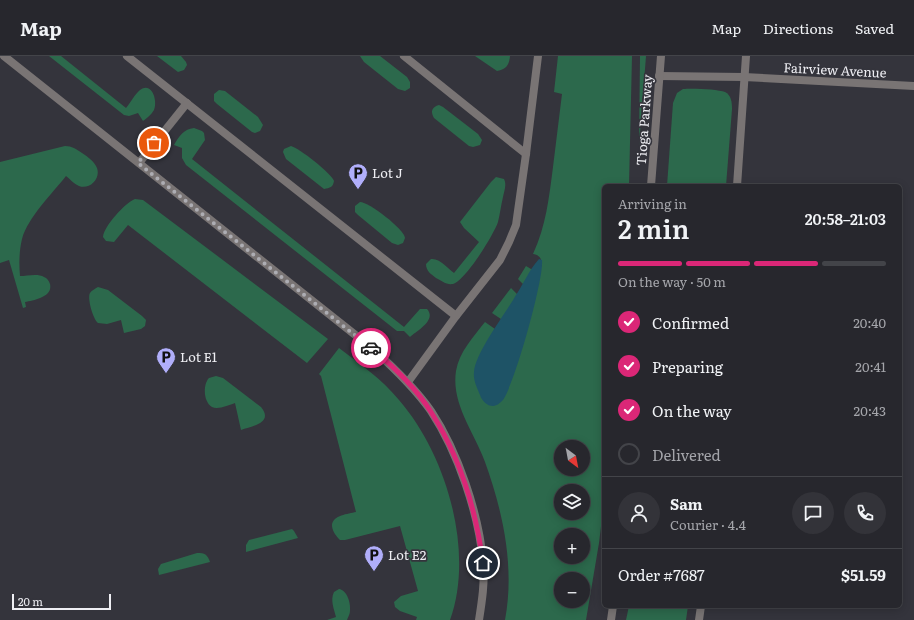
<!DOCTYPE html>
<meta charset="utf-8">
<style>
:root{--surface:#27272d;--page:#333339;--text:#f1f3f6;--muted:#a4a5aa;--line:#434449;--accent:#db2777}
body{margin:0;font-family:Literata,serif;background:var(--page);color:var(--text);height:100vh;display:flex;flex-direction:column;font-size:15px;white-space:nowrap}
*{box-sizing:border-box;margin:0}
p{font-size:13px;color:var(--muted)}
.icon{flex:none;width:22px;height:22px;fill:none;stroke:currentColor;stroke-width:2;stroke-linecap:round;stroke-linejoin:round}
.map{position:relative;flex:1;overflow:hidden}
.details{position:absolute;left:602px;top:128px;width:300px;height:424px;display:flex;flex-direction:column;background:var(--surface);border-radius:6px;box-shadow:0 2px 10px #0003,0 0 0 1px var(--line)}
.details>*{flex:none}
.needle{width:26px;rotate:148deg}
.buttons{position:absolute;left:554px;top:384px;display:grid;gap:8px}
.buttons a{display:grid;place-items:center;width:36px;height:36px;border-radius:50%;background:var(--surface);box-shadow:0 2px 10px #0003,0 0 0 1px var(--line);font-size:20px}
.scale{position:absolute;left:12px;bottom:10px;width:99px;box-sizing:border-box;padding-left:4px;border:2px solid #eeeef3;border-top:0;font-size:11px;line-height:14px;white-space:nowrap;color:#eeeef3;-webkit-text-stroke:3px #34343c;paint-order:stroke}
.pin{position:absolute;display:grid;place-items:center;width:34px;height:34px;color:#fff;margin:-17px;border:2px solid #fff;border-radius:50%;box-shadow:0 1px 4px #0007}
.courier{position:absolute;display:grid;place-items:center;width:40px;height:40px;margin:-20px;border:3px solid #db2777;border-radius:50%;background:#fff;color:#222;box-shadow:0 1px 5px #0007}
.summary em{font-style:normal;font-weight:600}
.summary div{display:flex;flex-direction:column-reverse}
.summary{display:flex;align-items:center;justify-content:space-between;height:68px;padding:0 16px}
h1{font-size:26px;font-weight:600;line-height:30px}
.bar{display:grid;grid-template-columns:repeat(4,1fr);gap:6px 4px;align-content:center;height:48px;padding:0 16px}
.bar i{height:5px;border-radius:3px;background:var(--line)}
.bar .on{background:var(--accent)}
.bar p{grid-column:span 4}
.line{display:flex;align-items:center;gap:10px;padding:0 16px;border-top:1px solid var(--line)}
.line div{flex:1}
.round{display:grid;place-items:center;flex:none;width:42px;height:42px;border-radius:21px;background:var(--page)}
ol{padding:0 16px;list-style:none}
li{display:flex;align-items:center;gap:12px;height:44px}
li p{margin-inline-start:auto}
li .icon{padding:4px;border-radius:50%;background:var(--accent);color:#fff;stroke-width:4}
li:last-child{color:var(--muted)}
li i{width:22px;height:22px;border:2px solid var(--line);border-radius:50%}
header{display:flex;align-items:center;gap:24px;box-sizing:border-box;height:56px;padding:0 20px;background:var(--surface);border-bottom:1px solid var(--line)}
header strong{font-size:19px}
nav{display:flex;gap:22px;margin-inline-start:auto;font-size:14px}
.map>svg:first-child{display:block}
</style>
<header>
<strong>Map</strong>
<nav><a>Map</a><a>Directions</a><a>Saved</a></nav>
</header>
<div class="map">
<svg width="914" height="564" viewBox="0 0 914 564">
<rect width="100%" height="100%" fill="#34343c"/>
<g fill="#2c694c" fill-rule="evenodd">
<path d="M49 0H61L126 52C131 46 135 38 140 34 152 25 158 45 154 54 151 59 147 62 143 65L138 57 129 60 124 59Z"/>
<polygon points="157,0 181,0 186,6 187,9 184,14 178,16"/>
<polygon points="360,0 380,0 407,21 410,26 410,32 405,35 398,33 364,6"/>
<path d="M475 0H510C509 10 506 13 497 15Z"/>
<path d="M558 0H632L629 130H604V446L599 487 586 564H505C515 511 503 456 485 406 474 376 451 348 456 315 459 296 474 280 485 266L495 273H498L501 263 492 257 511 232 517 238 525 230 518 223 526 210 531 213 542 210C542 203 540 199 533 198 546 170 549 142 553 111 556 87 559 62 562 38L554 36ZM561 391H583V413H561ZM561 435H583V457H561ZM561 479H583V501H561ZM561 523H583V545H561Z"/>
<polygon points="640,0 646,0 639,90"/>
<path d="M683 33C691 32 718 33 725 36 731 39 732 46 732 53L726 130H667L673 47 677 37Z"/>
<polygon points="219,34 225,35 258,61 263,69 260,75 255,77 252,76 217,48 214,45 214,38"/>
<path d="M439 49 443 51 478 78 482 84 480 89 473 91 469 90 434 62C430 55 432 51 439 49Z"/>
<path d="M194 72 202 75 204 77 205 84 192 103 404 271 420 253H427C437 264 417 275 410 281L404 275H397L186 109 182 102V92L174 89C179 80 184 73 194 72Z"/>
<path d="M65 90C72 90 76 93 82 97 88 101 94 105 97 112 101 123 89 134 79 130 74 128 70 123 66 120 52 138 28 161 22 183 19 196 19 208 20 220 27 220 38 217 44 221 47 222 49 225 50 228 53 241 34 244 25 246L26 251 23 252 9 204 0 207V106Z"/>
<path d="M291 90C299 92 331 117 334 125 333 131 330 132 324 133L286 103 283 96 284 93Z"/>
<path d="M496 121 504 123C507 129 504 135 503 141 501 149 500 158 498 166 494 178 466 224 453 228 446 229 442 225 436 222 431 218 426 215 426 208L431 203C440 202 447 212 454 217L479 186 464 172 460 166 491 126Z"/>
<path d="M135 143 143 144 328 283 307 307 128 169 114 186 106 185 103 181C104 170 125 147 135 143Z"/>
<path d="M360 146C369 146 404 173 405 182L403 187 398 189 392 187 358 159 355 156V150Z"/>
<path d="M98 231 108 234 142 260 146 264 145 270 141 273 124 277 121 264 107 268 98 267C93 263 87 242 90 237 92 234 95 233 98 231Z"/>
<path d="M339 292C360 308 382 323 399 344 446 398 475 495 450 564H416L417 561 400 555 395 551 394 546 401 540 418 535 400 470 345 484H340C336 480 332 475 332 469 333 459 348 458 356 456L321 320 319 318Z"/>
<path d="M216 320 223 322 261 351C274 367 252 370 241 374L235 347C229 349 218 354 212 351 203 346 203 328 209 322Z"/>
<polygon points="292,473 294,475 298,482 246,496 246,489 249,484"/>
<path d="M197 497C205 497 207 498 210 506L159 519 158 513 161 508Z"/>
<path d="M339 533C347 534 351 547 350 555 350 558 348 561 347 564H327L336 561C334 553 330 544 334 536Z"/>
<polygon points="629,550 688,550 686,564 626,564"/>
</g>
<path fill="#1e5366" d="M539 203 542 204C544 223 515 327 503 344 501 346 497 350 493 350 487 350 482 345 480 339 477 332 473 324 474 316 475 297 506 257 516 239 524 227 529 214 539 203Z"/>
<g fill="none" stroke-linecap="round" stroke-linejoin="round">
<g stroke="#797474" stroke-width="8">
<path d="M4 0 373 293C394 312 415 332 431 355 458 396 479 458 483 506 485 526 482 545 479 564"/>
<polyline points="127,0 456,260"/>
<polyline points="404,0 526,98"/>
<polyline points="139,107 187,47"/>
<polyline points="408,326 456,260 500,204 509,186 516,169 526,98 538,0"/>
</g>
<g stroke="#797474" stroke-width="8">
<polyline points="659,20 744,21 914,30"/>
<polyline points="651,130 661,0"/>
<polyline points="737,130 746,0"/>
<polyline points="611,564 613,550"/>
<polyline points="699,564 701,550"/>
</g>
</g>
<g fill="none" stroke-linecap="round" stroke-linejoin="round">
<polyline stroke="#adadb3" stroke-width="4" stroke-dasharray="0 7.2" points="154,87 138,107 371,292"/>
<path stroke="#db2777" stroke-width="5" d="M371 292C393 310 416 332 431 356 460 401 476 454 483 507"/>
</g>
<defs>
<symbol id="parking-pin" viewBox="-11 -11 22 30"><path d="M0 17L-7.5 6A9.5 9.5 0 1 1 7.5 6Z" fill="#b0aefa" stroke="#34343c"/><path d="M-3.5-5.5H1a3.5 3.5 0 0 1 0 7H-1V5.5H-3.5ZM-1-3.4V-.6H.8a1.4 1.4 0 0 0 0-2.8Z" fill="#111"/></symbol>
</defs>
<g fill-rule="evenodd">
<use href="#parking-pin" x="347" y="106" width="22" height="30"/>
<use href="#parking-pin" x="155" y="290" width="22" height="30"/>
<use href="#parking-pin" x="363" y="488" width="22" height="30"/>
</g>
<g text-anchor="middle" stroke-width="3.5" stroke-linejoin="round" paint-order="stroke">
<g font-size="13" fill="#eeeef3" stroke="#34343c">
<text transform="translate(835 14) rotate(3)" y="5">Fairview Avenue</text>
<text transform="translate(644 64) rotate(-86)" y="5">Tioga Parkway</text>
</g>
<g font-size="13" fill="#eeeef3" stroke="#34343c" text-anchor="start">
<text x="372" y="122">Lot J</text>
<text x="180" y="306">Lot E1</text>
<text x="388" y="504">Lot E2</text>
</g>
</g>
</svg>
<div class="buttons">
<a><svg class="needle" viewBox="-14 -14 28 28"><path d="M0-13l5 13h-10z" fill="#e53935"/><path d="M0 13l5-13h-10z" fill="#a4a5aa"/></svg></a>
<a><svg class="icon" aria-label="layers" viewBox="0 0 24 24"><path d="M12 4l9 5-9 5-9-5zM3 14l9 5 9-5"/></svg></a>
<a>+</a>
<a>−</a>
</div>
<div class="scale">20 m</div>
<div class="pin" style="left:154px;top:87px;background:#ea580c"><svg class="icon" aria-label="bag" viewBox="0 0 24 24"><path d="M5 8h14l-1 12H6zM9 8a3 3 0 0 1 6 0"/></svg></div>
<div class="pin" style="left:483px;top:507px;background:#1f2937"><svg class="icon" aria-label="home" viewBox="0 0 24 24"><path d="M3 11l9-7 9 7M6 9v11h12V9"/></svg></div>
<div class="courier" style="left:371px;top:292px"><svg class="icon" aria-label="car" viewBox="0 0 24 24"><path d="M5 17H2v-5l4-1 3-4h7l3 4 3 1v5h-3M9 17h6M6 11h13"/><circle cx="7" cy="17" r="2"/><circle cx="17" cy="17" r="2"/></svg></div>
<section class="details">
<div class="summary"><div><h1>2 min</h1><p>Arriving in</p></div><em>20:58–21:03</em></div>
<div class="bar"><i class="on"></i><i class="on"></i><i class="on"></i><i></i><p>On the way · 50 m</p></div>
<ol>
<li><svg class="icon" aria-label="check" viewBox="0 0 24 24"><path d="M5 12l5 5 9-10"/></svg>Confirmed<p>20:40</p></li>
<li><svg class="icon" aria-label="check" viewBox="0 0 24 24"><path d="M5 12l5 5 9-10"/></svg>Preparing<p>20:41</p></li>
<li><svg class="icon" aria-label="check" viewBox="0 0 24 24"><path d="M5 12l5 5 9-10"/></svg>On the way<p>20:43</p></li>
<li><i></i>Delivered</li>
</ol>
<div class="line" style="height:72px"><a class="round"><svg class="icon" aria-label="person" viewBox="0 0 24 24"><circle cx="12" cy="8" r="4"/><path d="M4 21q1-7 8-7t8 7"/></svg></a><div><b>Sam</b><p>Courier · 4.4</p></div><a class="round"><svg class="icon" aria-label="chat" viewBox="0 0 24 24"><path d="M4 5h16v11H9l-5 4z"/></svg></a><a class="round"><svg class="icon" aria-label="phone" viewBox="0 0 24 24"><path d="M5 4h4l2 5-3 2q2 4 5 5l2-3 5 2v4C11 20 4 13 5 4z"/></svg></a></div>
<div class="line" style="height:52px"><div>Order #7687</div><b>$51.59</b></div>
</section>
</div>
